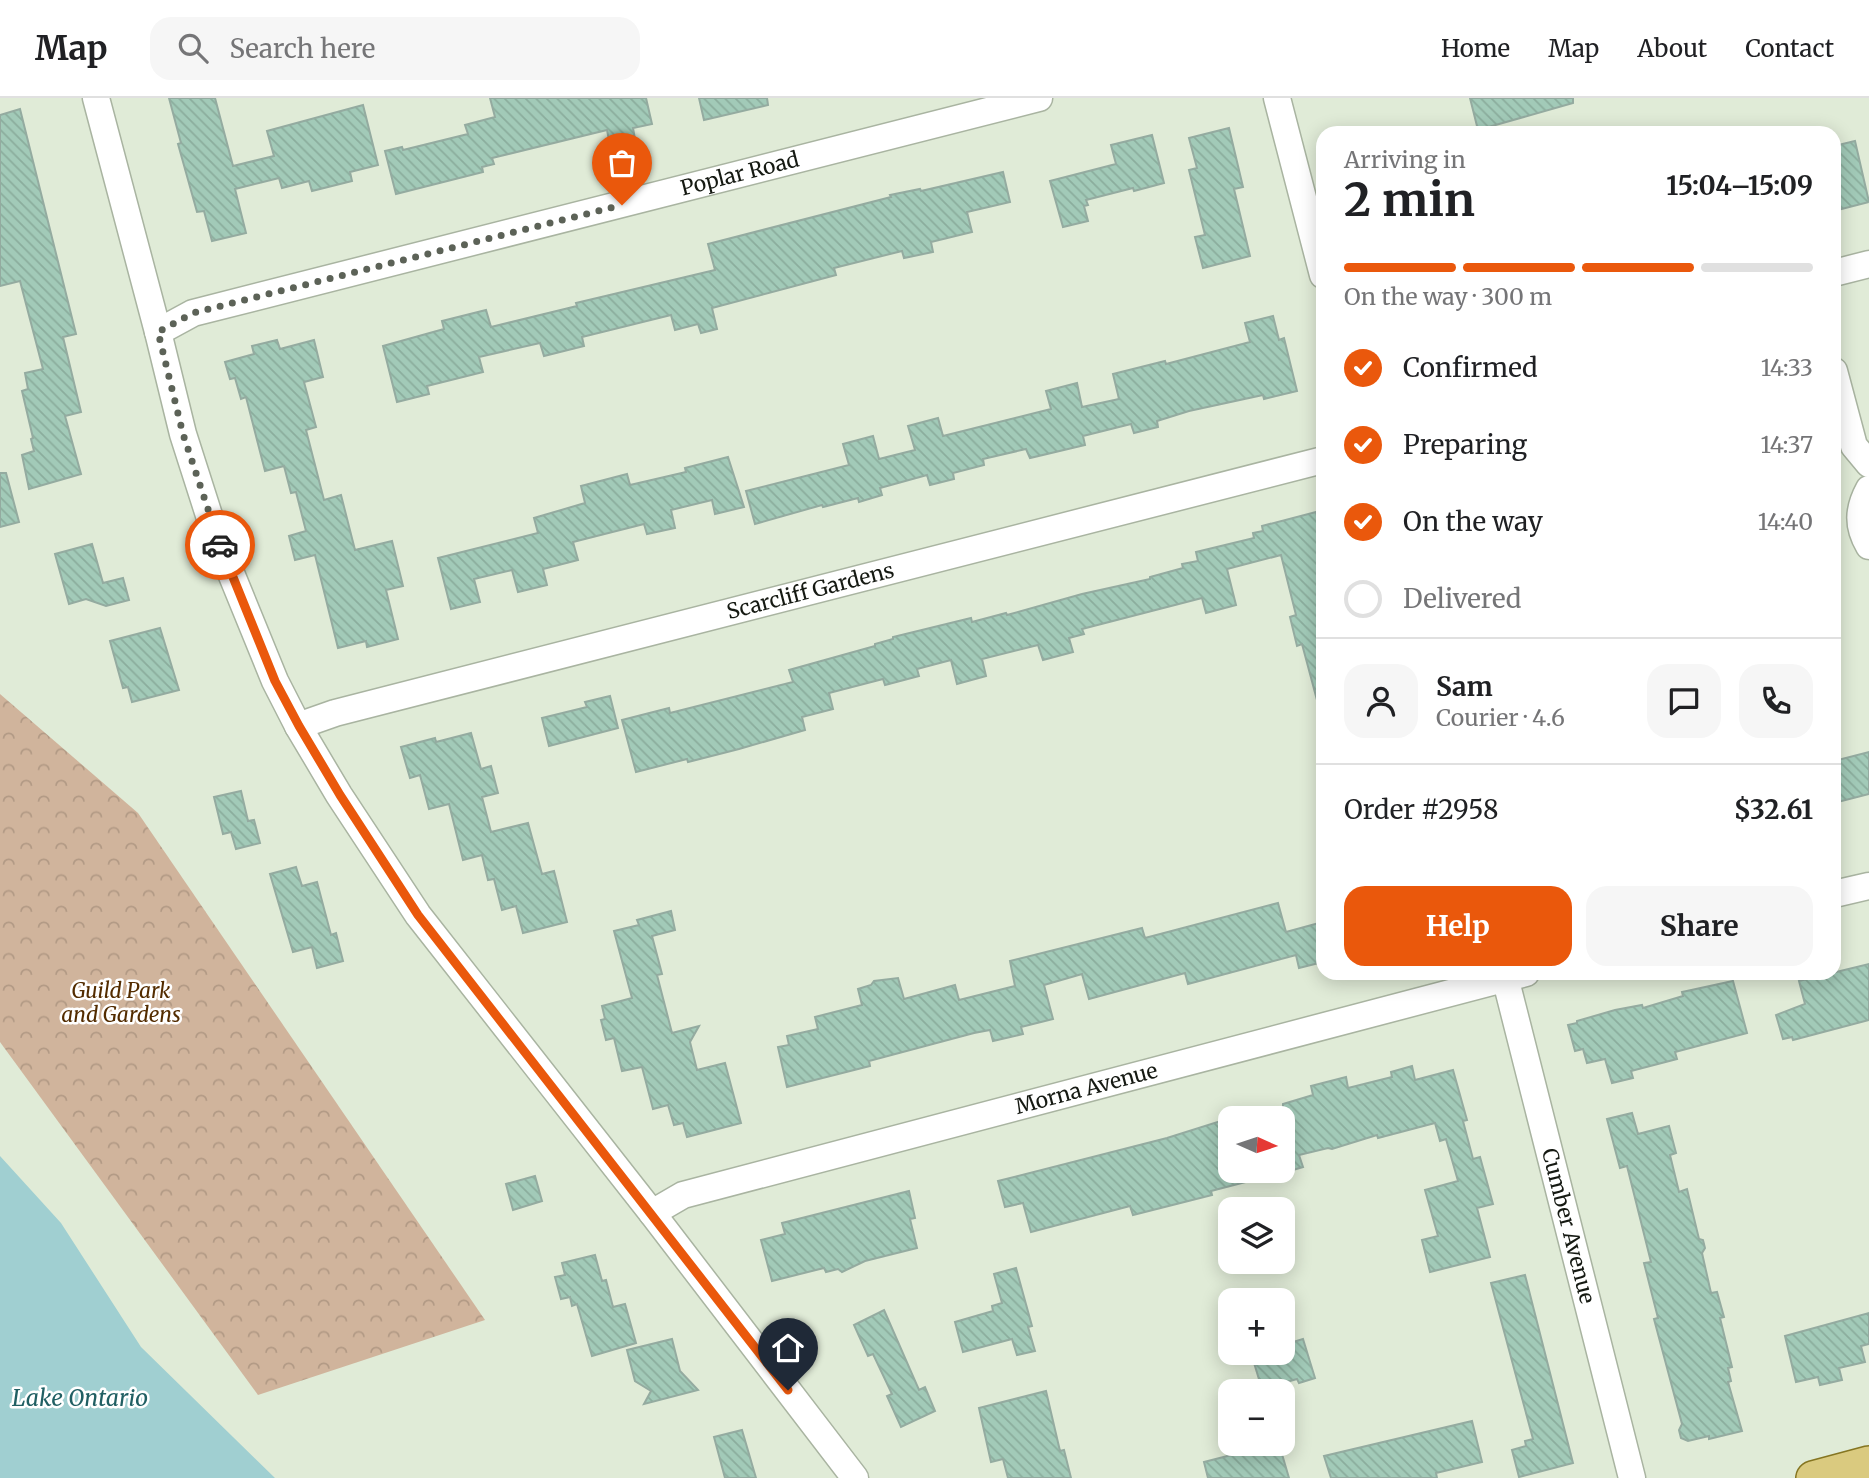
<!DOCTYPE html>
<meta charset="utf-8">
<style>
:root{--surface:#fff;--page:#f6f6f6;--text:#202124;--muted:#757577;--line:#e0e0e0;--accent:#ea580c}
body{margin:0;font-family:Merriweather,serif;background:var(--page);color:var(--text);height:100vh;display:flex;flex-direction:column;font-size:26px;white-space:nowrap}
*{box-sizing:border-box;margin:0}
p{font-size:23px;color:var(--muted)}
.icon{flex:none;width:38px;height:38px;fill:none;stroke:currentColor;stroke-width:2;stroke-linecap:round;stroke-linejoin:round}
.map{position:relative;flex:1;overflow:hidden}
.sheet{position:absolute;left:1316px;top:28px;width:525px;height:854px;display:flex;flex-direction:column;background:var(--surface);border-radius:21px;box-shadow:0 4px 18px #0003}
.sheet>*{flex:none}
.needle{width:46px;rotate:93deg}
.buttons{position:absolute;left:1218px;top:1008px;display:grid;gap:14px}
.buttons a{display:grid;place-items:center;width:77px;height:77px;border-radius:14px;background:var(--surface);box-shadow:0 4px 18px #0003;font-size:35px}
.pin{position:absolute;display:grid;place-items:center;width:60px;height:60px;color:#fff;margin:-72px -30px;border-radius:50% 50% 50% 0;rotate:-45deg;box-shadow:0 0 7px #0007}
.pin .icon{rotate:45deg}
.courier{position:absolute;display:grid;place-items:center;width:70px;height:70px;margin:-35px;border:5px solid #ea580c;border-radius:50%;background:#fff;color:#222;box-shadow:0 2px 9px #0007}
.headline em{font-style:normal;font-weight:700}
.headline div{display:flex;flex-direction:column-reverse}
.headline{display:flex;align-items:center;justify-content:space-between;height:119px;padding:0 28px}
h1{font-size:46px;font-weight:700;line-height:52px}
.bar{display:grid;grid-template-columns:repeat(4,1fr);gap:10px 7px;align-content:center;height:84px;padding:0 28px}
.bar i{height:9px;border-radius:5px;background:var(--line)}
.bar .on{background:var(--accent)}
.bar p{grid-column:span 4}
.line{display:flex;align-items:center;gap:18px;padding:0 28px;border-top:2px solid var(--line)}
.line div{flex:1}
.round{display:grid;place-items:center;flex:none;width:74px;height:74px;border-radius:21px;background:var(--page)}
ol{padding:0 28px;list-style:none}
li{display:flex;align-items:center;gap:21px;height:77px}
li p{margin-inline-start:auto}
li .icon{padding:7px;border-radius:50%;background:var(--accent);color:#fff;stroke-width:4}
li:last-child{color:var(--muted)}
li i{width:38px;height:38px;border:4px solid var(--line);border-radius:50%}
.action{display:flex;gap:14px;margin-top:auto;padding:14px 28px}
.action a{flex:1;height:80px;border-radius:21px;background:var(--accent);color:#fff;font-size:28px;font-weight:700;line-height:80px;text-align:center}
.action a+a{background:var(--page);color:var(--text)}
header{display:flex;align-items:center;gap:42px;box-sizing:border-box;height:98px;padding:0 35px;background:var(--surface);border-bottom:2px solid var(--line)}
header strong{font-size:33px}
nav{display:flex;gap:38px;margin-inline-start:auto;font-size:24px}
.search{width:490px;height:63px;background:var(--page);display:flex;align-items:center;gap:18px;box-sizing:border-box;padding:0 24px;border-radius:21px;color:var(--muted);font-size:26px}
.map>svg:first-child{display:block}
</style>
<header>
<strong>Map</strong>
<div class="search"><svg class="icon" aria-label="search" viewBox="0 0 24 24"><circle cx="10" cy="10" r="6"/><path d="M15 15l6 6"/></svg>Search here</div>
<nav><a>Home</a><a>Map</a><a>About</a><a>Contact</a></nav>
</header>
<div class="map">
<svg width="1869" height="1380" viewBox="0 0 1869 1380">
<defs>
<pattern id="park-crowns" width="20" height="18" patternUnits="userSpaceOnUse" patternTransform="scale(1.75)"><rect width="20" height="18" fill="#d0b49c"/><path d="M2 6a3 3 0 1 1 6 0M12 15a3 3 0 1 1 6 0" fill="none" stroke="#b29a85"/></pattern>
<pattern id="building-back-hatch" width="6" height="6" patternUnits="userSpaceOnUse" patternTransform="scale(1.75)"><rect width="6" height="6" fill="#a2cab8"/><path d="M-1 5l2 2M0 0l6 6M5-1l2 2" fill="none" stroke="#8bad9d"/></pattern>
</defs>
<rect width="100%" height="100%" fill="#e0ebd7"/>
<polygon fill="url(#park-crowns)" points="0,596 138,715 485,1222 258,1297 0,944"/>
<polygon fill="#a0cfd1" points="0,1058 61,1125 141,1249 275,1380 0,1380"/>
<g fill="url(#building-back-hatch)" stroke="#94aba0" stroke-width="2">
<polygon points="169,0 215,0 233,68 274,58 267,33 363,7 378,67 350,74 352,83 312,93 309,83 282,90 279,80 235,91 246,135 212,143 204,113 197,114 178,46 181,45"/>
<polygon points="490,0 646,0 652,26 633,30 635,41 610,47 607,32 492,60 494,66 482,69 483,74 396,96 385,53 402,49 403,52 468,36 465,27 495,19"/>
<polygon points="699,0 767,0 768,7 704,22"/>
<polygon points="1470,0 1573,0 1573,5 1478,32"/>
<polygon points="20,11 76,236 63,239 81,314 65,318 81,376 29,391 22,357 34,353 31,341 33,340 22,293 28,291 25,275 43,271 20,183 0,188 0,17"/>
<polygon points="1229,30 1243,89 1234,91 1250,158 1203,170 1195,139 1205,137 1189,72 1197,70 1189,40"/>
<polygon points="1152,37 1164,85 1134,93 1133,90 1086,102 1088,107 1084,108 1088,123 1063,129 1050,83 1116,66 1111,47"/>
<polygon points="1855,43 1869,104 1834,113 1834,48"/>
<polygon points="1003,74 1010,104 967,114 972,134 931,144 933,154 904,160 902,153 834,170 836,177 712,210 717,231 701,235 698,226 675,232 671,217 582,239 584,248 544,258 540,245 479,259 483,274 427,288 429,296 397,304 383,248 444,231 442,223 486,212 491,229 577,208 576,205 715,172 708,146 891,99 890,97 920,91 921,93"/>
<polygon points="1273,218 1279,242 1284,240 1297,293 1264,301 1263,297 1189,313 1157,323 1158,329 1134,335 1131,326 1083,338 1085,347 1030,360 1026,351 983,361 984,367 953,375 954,381 930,387 927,377 880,390 882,397 859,404 858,400 823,409 822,407 755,426 746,393 849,367 843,346 873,338 879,361 915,352 908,328 938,320 943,338 1051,311 1046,293 1077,285 1082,309 1119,301 1113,276 1165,263 1166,266 1250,244 1245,225"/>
<polygon points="277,242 280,251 314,242 323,279 304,284 316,329 306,332 324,402 341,397 355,452 392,443 403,488 386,492 398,541 367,549 366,543 338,550 315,457 295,462 289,438 306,433 296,394 291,395 284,368 265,373 246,299 241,301 235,280 230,281 225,264 254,256 252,248"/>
<polygon points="728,359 744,409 715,416 712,402 671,412 675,430 647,436 644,426 573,444 578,462 543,471 547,487 518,494 512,472 474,481 480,504 451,511 438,460 538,435 534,420 585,405 581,388 627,376 630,387 686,374 685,370"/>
<polygon points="0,375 6,375 19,424 0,429"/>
<polygon points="1316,414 1323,443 1323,601 1317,602 1302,546 1297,548 1290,519 1296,517 1281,457 1227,471 1236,507 1206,515 1202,500 1082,531 1084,536 1069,540 1073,554 1043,562 1038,547 982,561 986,578 957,586 951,562 917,571 919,578 885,587 883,581 829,595 833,611 802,619 805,632 739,651 688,664 687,661 636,674 622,622 669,610 670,615 793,584 789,572 875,548 875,546 893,541 893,539 971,520 972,524 1006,515 1007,517 1082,496 1150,481 1150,479 1183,470 1182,466 1198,463 1196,454 1254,440 1253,435 1263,433 1262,428"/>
<polygon points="92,446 103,485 123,480 129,502 106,508 86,501 69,506 55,456"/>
<polygon points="160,530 179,592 132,604 128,589 123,590 110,543"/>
<polygon points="610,598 618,630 549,648 542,620 587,609 585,604"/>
<polygon points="471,635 481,671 491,668 498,695 482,699 491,734 528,725 542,776 554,773 567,824 523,835 516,808 502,812 494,781 488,782 482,757 463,762 449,706 429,711 420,677 410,680 401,649 435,640 436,644"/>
<polygon points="1869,654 1869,696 1834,705 1834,663"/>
<polygon points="241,693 248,723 254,722 260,745 236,751 231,734 223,736 214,699"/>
<polygon points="296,769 302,788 317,784 331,837 336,835 343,863 317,870 312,849 293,854 270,776"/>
<polygon points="1278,805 1286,834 1319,825 1323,843 1323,864 1299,870 1296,857 1188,886 1185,875 1089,901 1082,876 1044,887 1053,921 1021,929 1023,936 993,943 990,932 974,935 869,963 870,968 787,989 778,949 789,947 787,938 818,931 815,919 862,907 858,891 871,887 874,883 898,880 904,901 955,887 959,902 1015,888 1010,863 1142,830 1145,840"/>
<polygon points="671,813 675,832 652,838 662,876 657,877 672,935 699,928 690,944 697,972 725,965 741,1025 687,1039 683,1025 674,1027 668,1007 653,1011 642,969 622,973 614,940 606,942 601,922 605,921 602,908 632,900 614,833 639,827 637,822"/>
<polygon points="1869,866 1869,922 1793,942 1792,939 1783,941 1776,917 1805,906 1799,883"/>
<polygon points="1733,883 1747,935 1675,954 1677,961 1631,973 1633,980 1612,985 1605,961 1587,965 1583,951 1575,953 1568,927 1577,925 1577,923 1615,912 1642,907 1643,910 1683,898 1682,894"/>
<polygon points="1412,968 1415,982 1453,972 1467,1022 1463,1023 1473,1061 1480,1059 1493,1106 1477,1110 1490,1159 1430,1174 1422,1142 1438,1138 1425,1092 1458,1083 1446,1041 1440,1043 1435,1025 1378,1040 1377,1037 1332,1051 1328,1050 1299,1057 1303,1069 1283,1075 1283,1006 1313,997 1311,988 1346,979 1348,990 1392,979 1391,974"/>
<polygon points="1632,1015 1638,1036 1669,1028 1676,1055 1670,1057 1679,1094 1687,1091 1699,1141 1703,1142 1705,1150 1702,1155 1711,1195 1717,1194 1724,1219 1720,1220 1732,1269 1728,1270 1731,1283 1728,1284 1742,1333 1709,1341 1709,1338 1688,1343 1681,1340 1679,1332 1682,1326 1654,1221 1658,1220 1644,1165 1651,1164 1627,1068 1620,1070 1607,1021"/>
<polygon points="1230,1020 1230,1073 1265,1073 1265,1079 1211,1093 1212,1097 1133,1117 1130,1108 1031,1134 1023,1105 1005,1109 998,1083 1167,1040"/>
<polygon points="535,1078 542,1103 513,1112 506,1086"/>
<polygon points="909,1093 915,1120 910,1121 917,1150 865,1163 842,1174 838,1171 826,1174 824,1170 772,1183 761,1142 785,1136 782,1125"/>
<polygon points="595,1157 602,1183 606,1182 613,1209 625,1206 636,1245 592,1258 577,1206 572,1208 570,1199 561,1201 555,1179 565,1177 562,1165"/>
<polygon points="1016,1170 1032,1228 1028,1229 1035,1253 1017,1257 1012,1241 963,1254 955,1224 993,1213 992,1208 1002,1205 994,1176"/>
<polygon points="1525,1177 1573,1365 1519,1379 1512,1352 1526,1348 1525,1343 1533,1341 1491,1185"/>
<polygon points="884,1212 919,1292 925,1289 935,1313 901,1329 887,1298 892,1296 873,1256 868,1258 854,1227"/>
<polygon points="1869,1215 1869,1246 1861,1248 1865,1264 1839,1270 1842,1282 1820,1287 1818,1279 1796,1284 1785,1238"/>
<polygon points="672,1241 680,1273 698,1292 644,1306 651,1293 635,1283 627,1252"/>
<polygon points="1303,1241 1315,1280 1299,1285 1297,1281 1262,1291 1251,1255 1283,1255 1283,1247"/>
<polygon points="1046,1293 1060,1353 1064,1352 1071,1380 1008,1380 1003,1361 991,1364 979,1310"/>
<polygon points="1472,1323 1482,1364 1436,1375 1437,1380 1331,1380 1324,1358"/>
<polygon points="742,1332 756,1380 725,1380 714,1339"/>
<polygon points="1240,1346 1279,1346 1289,1380 1208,1380 1204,1364 1243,1354"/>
</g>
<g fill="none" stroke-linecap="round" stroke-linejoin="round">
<defs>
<g id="minor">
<polyline points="96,0 158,234 183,336 215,436 275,583 298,628 339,697 418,817 652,1115 855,1380"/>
<polyline points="1277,0 1323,177"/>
<polyline points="1834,175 1869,166"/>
<path id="s1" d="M158 234 193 215 1039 0"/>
<polyline points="1834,273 1854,348 1869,366"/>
<path d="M1869 391C1858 411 1857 428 1869 448"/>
<path id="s2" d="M298 628 335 615 1323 362"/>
<polyline points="1834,796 1869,788"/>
<path id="s3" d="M1504 875 1632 1380"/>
<path id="s4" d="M652 1115 683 1097 1526 875"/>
</g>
<polyline id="major" points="1813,1380 1869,1365"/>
</defs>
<use href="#minor" stroke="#a9b4a1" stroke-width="29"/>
<use href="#major" stroke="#857521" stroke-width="36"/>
<use href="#minor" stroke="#fff" stroke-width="26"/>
<use href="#major" stroke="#daca7f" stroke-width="33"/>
</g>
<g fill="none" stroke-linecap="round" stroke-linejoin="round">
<polyline stroke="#5c6257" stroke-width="7" stroke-dasharray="0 12.6" points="220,447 183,336 158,234 193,215 622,107"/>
<polyline stroke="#ea580c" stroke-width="9" points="220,447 275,583 299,628 340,697 418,817 788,1292"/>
</g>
<g text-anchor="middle" stroke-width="5" stroke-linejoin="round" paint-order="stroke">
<g font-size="21" fill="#151912" stroke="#fff">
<text dy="7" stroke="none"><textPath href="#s1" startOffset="604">Poplar Road</textPath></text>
<text dy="7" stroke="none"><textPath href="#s2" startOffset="530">Scarcliff Gardens</textPath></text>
<text dy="7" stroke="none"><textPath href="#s4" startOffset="453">Morna Avenue</textPath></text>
<text dy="7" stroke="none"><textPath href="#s3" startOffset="261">Cumber Avenue</textPath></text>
</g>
<g font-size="21" font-style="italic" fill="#532c00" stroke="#fff">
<text x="121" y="900">Guild Park<tspan x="121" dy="24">and Gardens</tspan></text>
</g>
<g font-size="23" font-style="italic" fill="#205f63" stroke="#fff">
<text x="80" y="1308">Lake Ontario</text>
</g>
</g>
</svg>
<div class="buttons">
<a><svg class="needle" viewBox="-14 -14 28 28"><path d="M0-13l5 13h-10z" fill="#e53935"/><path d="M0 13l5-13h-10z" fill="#757577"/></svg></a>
<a><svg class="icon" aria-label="layers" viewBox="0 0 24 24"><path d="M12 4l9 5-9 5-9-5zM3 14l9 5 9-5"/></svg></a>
<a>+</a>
<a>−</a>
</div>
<div class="pin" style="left:622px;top:107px;background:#ea580c"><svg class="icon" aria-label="bag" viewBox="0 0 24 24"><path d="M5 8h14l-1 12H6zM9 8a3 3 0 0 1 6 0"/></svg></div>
<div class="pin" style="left:788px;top:1292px;background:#1f2937"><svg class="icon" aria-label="home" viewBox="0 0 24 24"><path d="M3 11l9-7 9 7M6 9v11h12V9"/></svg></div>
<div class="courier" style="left:220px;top:447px"><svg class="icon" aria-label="car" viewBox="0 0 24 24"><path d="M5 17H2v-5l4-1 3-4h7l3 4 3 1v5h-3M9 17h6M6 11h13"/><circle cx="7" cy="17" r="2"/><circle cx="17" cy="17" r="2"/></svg></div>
<section class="sheet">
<div class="headline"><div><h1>2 min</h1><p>Arriving in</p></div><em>15:04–15:09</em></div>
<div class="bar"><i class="on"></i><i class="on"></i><i class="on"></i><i></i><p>On the way · 300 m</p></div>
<ol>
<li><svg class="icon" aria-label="check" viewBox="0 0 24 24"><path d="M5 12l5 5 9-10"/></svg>Confirmed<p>14:33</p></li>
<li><svg class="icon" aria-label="check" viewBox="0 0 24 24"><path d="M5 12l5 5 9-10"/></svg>Preparing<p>14:37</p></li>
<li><svg class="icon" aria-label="check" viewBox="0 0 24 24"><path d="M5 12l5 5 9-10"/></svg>On the way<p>14:40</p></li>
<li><i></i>Delivered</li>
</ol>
<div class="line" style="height:126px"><a class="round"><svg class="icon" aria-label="person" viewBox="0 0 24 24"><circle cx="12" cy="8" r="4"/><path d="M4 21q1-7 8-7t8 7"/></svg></a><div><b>Sam</b><p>Courier · 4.6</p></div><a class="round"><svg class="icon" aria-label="chat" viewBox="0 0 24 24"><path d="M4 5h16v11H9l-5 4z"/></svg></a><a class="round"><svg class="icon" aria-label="phone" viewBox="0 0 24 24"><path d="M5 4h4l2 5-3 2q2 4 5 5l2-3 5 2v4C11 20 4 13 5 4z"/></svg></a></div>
<div class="line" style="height:91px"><div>Order #2958</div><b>$32.61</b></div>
<div class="action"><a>Help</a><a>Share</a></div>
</section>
</div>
